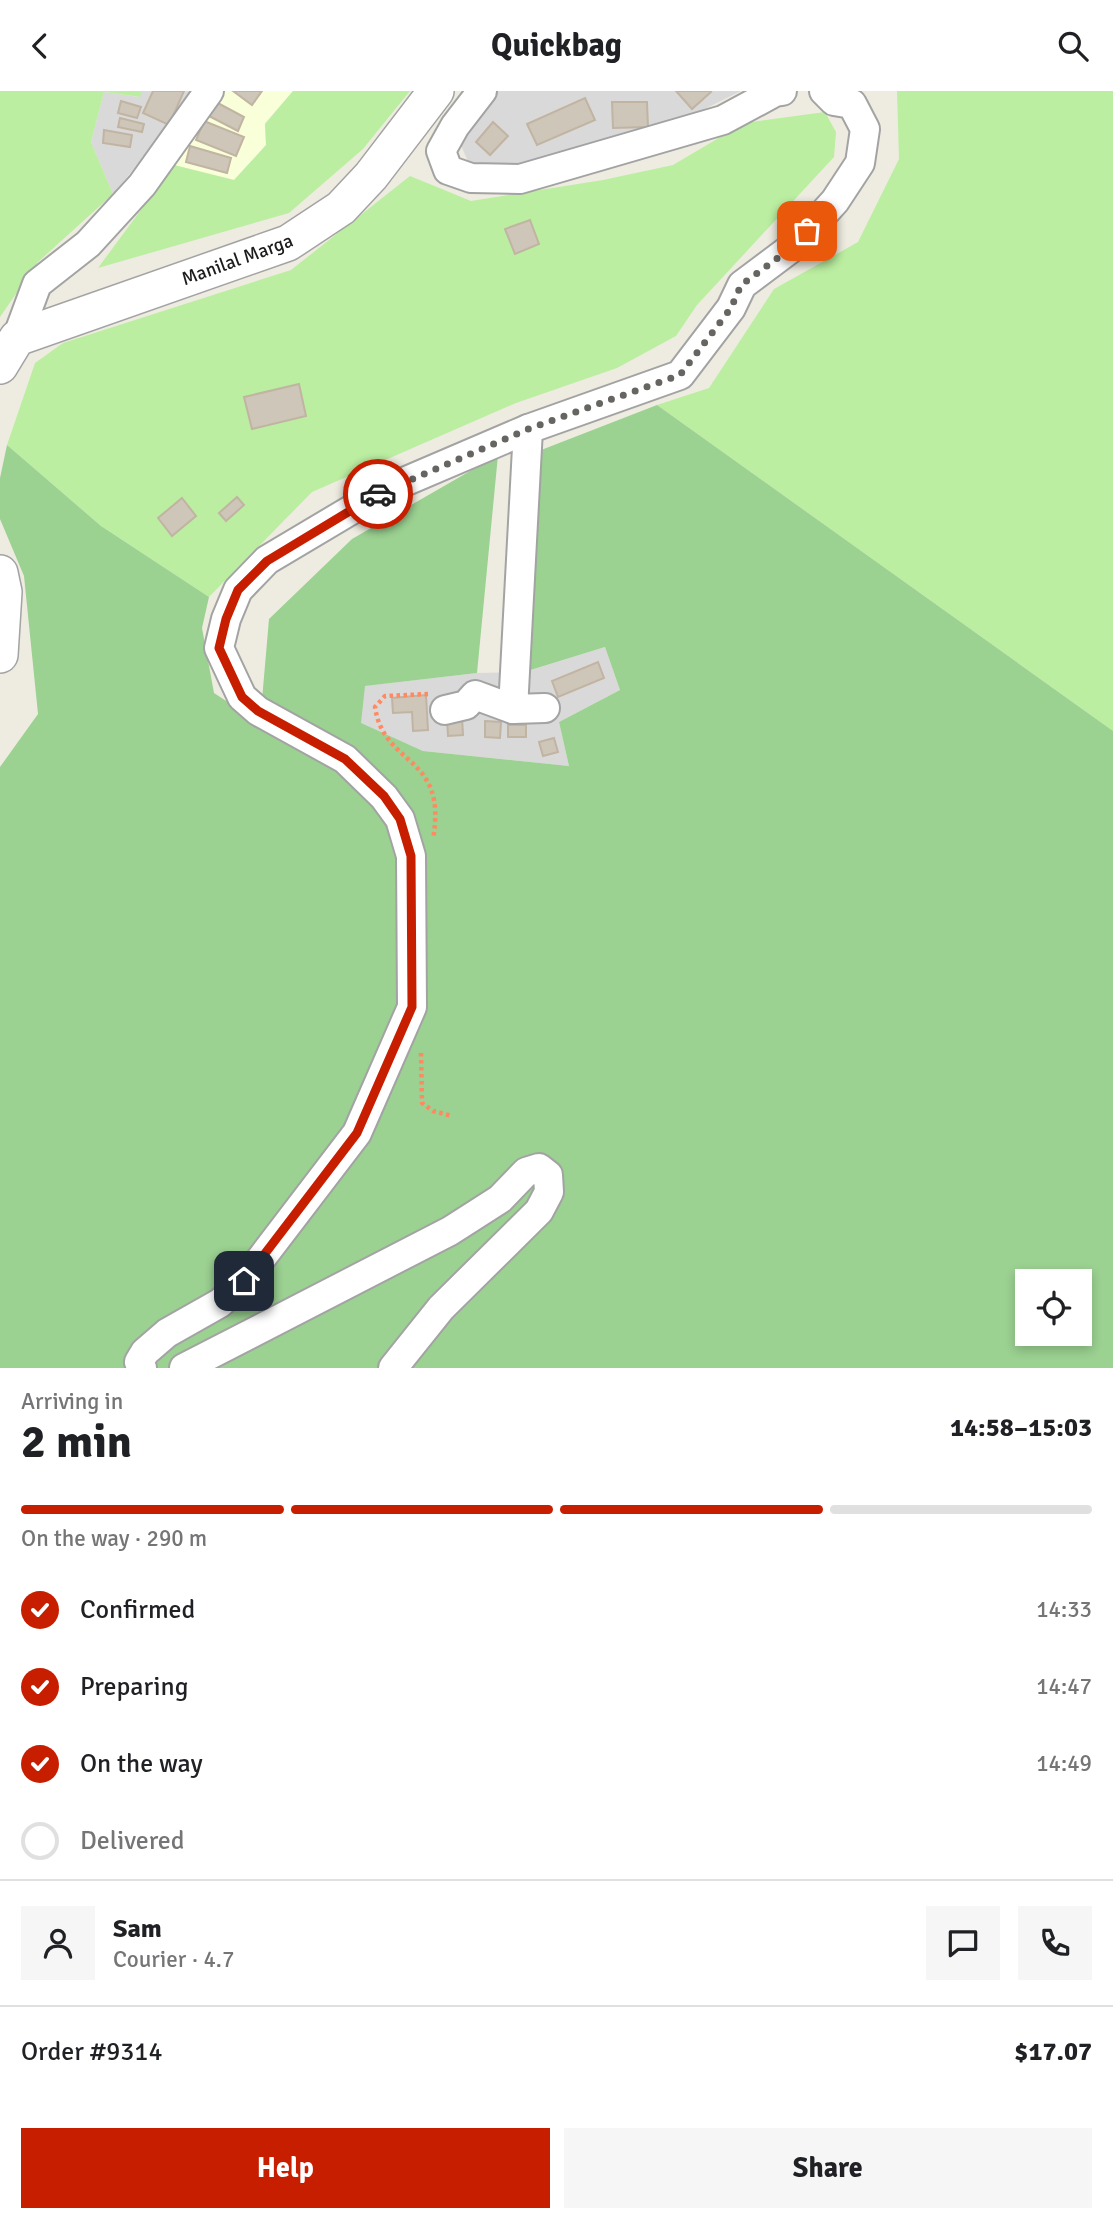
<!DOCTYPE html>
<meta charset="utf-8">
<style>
:root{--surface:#fff;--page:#f6f6f6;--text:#202124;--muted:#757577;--line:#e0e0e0;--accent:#c81e00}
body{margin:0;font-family:Signika,sans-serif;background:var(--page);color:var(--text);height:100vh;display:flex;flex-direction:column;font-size:26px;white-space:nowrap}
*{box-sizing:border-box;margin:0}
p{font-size:23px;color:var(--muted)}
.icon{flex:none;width:38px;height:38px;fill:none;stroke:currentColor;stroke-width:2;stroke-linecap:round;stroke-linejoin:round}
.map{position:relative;height:1277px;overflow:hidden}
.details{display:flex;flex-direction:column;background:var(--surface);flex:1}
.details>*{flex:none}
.fabs{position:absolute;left:1015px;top:1178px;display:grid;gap:14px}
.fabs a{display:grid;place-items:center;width:77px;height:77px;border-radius:0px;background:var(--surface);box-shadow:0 4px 10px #0003;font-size:35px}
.pin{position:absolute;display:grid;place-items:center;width:60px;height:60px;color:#fff;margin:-30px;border-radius:14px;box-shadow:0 4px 10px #0006}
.courier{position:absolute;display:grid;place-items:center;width:70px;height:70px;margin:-35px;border:5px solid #c81e00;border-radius:50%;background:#fff;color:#222;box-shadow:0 2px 9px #0007}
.head em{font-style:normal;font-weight:700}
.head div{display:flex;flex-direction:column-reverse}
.head{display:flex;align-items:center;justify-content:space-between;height:119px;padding:0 21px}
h1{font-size:46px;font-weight:700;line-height:52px}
.bar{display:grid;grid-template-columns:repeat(4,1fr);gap:10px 7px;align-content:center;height:84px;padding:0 21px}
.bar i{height:9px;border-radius:5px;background:var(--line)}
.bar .active{background:var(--accent)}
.bar p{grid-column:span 4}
.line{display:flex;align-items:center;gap:18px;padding:0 21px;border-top:2px solid var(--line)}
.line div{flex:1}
.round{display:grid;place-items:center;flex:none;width:74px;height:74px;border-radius:0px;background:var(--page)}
ol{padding:0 21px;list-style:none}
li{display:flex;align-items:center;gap:21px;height:77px}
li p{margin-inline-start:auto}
li .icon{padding:7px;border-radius:50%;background:var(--accent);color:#fff;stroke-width:4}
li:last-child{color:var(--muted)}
li i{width:38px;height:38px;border:4px solid var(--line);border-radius:50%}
.cta{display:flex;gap:14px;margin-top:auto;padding:14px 21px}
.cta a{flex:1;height:80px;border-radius:0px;background:var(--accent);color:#fff;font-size:28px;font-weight:700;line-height:80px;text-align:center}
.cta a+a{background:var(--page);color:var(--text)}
header{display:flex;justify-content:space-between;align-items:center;height:91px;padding:0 21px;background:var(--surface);font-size:32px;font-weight:700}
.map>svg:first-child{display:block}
</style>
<header><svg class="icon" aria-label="back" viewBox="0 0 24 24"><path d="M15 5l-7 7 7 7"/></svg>Quickbag<svg class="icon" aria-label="search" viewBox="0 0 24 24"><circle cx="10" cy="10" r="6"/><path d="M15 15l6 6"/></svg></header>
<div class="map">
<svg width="1113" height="1277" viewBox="0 0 1113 1277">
<rect width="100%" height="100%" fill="#eeece0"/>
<g fill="#dad9d9">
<polygon points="142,0 192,0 176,27 113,103 91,51 104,1 139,6"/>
<polygon points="492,0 741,0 664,38 552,70 501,77 469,73 460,52"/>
<polygon points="605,556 620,599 559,631 569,675 423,660 360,632 364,595 477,582 524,581"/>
</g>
<polygon fill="#f9ffd9" points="216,0 293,0 265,32 266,54 234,89 174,74"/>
<g fill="#bbeea1">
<polygon points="0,0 142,0 140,6 104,1 91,51 113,103 38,171 0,226"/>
<polygon points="293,0 410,0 363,58 289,122 98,177 174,74 234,89 266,54 265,33"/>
<polygon points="897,0 1113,0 1113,640 657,314 709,297 774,198 858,151 899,68"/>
<polygon points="825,21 836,41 834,66 697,214 676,245 617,277 516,312 312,401 209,506 101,435 7,354 35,272 63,252 291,179 410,85 471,110 603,89 673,74 744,32"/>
</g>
<path fill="#9bd191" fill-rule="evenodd" d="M657 314 1113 640V1277H0V676L38 623 24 485 0 428V387L7 354 101 435 209 506 202 537 214 602 260 632 269 528 352 448 498 364 477 582 365 595 361 632 423 660 569 675 559 631 620 599 605 556 524 581 536 361ZM1027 1190H1080V1242H1027Z"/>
<g fill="#cec6b9" stroke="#c1b4a2" stroke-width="2">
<polygon points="153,0 184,0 169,34 143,22"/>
<polygon points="233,0 262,0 252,14"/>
<polygon points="676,0 710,0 711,1 692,18"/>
<polygon points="585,7 595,29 537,54 527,33"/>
<polygon points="121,10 141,16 137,27 118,22"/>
<polygon points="214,10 244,26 238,40 207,24"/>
<polygon points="612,11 647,11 648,36 613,37"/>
<polygon points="120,27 144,33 142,41 118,36"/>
<polygon points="204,30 244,46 236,65 196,49"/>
<polygon points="493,31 508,45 490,64 476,51"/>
<polygon points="104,39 132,44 130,56 103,52"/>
<polygon points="190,55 231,67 227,82 186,71"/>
<polygon points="530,129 539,153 515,163 505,138"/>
<polygon points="299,293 306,325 252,338 244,306"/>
<polygon points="237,406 244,414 226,430 219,422"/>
<polygon points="182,407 196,425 172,445 158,427"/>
<polygon points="598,571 604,587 558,606 552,590"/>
<polygon points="426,604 428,639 413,640 412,621 393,622 392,607"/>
<polygon points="462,626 463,644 448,645 447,627"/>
<polygon points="485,630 501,631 500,647 485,646"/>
<rect x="508" y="634" width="18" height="12"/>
<polygon points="554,647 558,661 543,665 539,651"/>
</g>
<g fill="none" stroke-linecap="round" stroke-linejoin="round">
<defs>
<g id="minor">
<polyline points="482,0 455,35 441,60 448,79 471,87 520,88 723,29 775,1 782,0"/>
<polyline points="17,247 37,193 88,153 142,94 209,0"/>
<polyline points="528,338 513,618 545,617"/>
<polyline points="445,619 466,614 475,604 513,618"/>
<polyline points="142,1277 139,1271 145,1261 167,1242 220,1212 244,1190 357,1042 412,916 411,765 400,728 384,706 345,668 258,620 242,606 219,557 226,528 238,499 267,469 383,400 528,338 680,284 731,217 742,194 794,155 835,110 860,72 865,38 852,13 834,10 824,0"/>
<polyline points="184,1277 450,1140 500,1108 526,1081 539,1077 548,1084 549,1101 539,1120 441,1217 393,1277"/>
</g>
<g id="tertiary">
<polyline points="0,275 17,247 288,152 341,117 371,85 436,0"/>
<polyline points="0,482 4,501 0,564"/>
</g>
</defs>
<use href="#minor" stroke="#a3a3a3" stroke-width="32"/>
<use href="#tertiary" stroke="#a3a3a3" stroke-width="38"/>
<g stroke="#ff8961" stroke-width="4.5" stroke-dasharray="3.5 3.5" stroke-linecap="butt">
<path d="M428 603 385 605 375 616C384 677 448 662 433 748"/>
<polyline points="421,962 422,1012 433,1020 452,1025"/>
</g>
<use href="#minor" stroke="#fff" stroke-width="28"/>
<use href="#tertiary" stroke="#fff" stroke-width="35"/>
</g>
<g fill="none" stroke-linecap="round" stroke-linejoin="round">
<polyline stroke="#666561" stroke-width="7" stroke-dasharray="0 12.6" points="378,403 528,338 680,284 731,217 741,194 794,155 807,140"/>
<polyline stroke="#c81e00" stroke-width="9" points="244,1190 357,1042 412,916 411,765 400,728 384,705 345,668 258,620 242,606 219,557 226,528 238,499 267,470 378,403"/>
</g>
<g text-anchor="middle" stroke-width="5" stroke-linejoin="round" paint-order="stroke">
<g font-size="19" fill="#1c1c1c" stroke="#fff">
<text transform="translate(237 168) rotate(-20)" y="7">Manilal Marga</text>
</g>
</g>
</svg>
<div class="fabs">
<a><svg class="icon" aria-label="locate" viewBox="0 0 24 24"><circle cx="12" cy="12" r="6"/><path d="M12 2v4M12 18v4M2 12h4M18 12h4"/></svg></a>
</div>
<div class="pin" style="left:807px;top:140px;background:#ea580c"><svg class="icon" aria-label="bag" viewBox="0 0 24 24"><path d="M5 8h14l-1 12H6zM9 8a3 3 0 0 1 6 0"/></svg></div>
<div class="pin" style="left:244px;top:1190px;background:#1f2937"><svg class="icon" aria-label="home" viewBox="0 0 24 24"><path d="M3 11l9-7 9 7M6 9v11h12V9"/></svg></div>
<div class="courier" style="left:378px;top:403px"><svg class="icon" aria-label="car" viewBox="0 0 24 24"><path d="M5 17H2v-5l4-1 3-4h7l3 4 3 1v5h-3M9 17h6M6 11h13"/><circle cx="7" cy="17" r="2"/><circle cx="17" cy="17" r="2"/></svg></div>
</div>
<section class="details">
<div class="head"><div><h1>2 min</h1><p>Arriving in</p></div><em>14:58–15:03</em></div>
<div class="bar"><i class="active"></i><i class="active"></i><i class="active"></i><i></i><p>On the way · 290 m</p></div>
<ol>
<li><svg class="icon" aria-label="check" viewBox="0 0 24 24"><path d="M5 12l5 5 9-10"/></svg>Confirmed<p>14:33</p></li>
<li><svg class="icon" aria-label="check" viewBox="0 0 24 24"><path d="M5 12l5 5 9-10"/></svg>Preparing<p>14:47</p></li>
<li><svg class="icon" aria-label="check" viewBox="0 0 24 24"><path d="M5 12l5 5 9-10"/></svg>On the way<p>14:49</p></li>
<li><i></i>Delivered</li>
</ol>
<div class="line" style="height:126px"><a class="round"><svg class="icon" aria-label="person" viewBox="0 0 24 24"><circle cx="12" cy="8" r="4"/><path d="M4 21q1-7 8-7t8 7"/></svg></a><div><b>Sam</b><p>Courier · 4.7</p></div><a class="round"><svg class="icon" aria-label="chat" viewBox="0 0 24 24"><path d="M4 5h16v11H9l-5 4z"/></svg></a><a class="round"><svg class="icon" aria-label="phone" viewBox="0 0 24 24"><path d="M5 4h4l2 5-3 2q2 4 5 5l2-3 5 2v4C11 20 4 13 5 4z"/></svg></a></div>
<div class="line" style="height:91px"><div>Order #9314</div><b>$17.07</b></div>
<div class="cta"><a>Help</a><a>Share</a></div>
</section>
